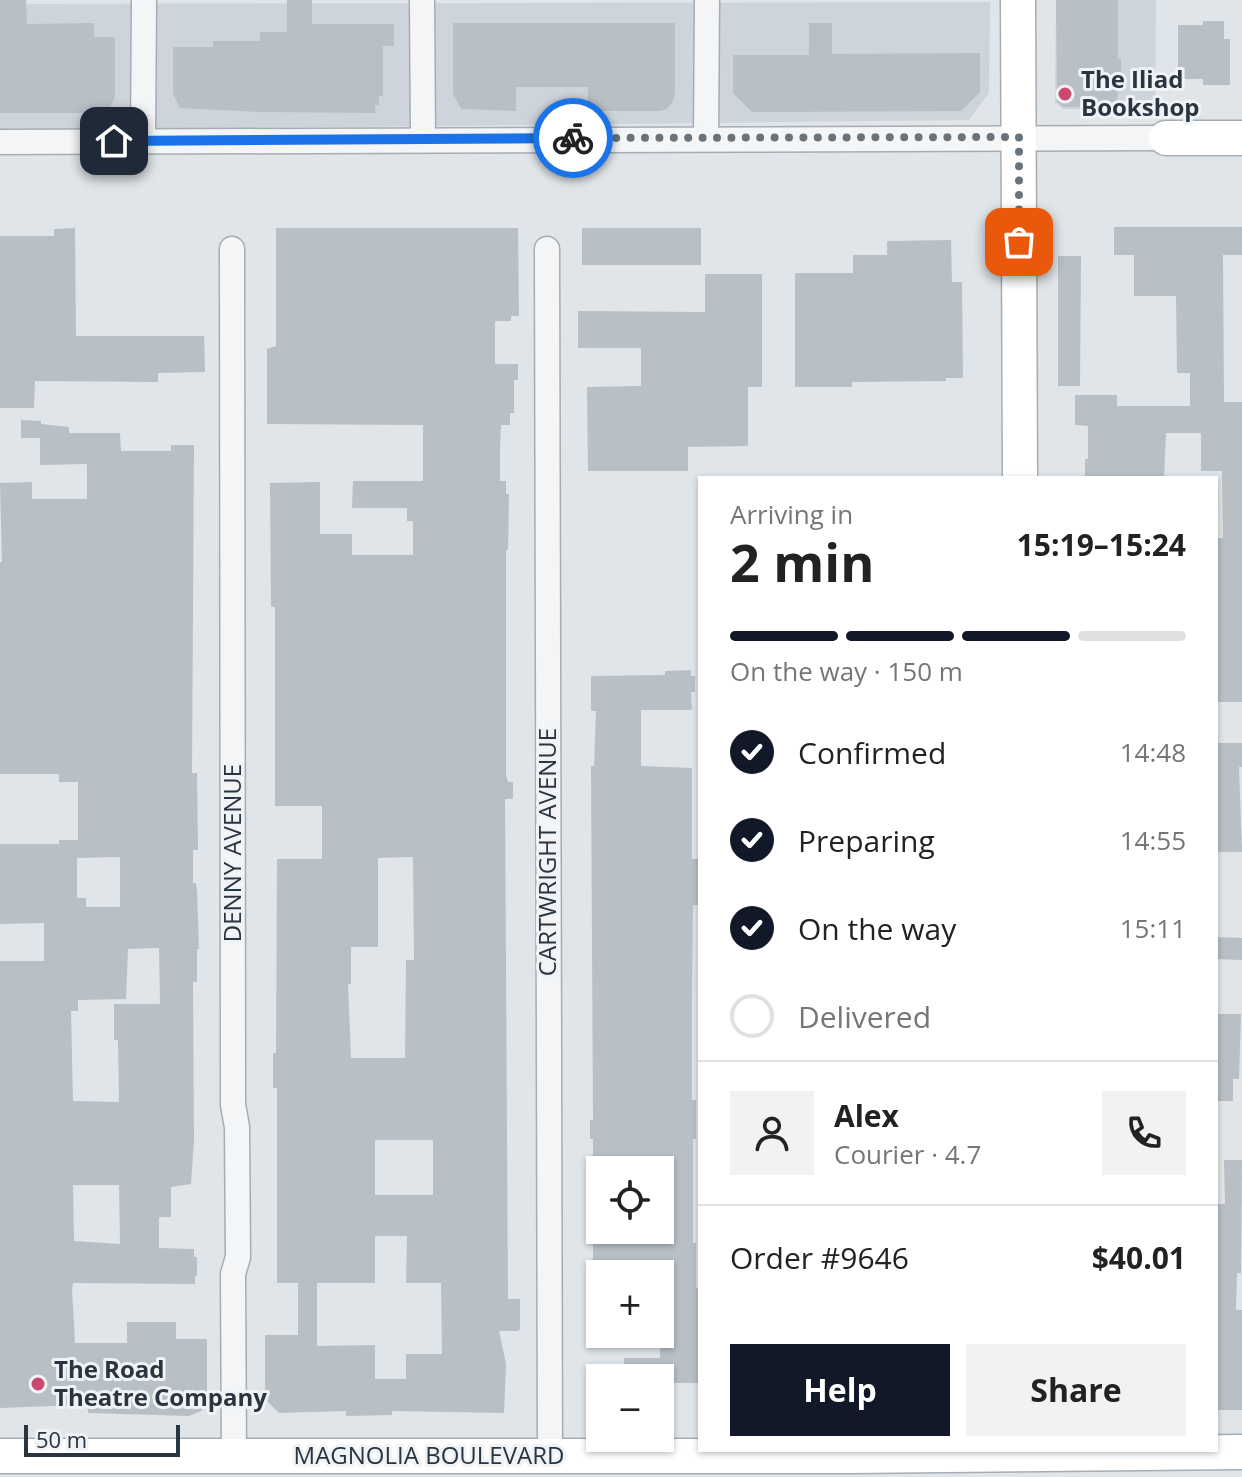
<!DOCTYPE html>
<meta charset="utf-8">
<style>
:root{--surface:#fff;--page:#f2f2f2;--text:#222;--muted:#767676;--line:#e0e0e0;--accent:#111827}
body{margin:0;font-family:"Open Sans",sans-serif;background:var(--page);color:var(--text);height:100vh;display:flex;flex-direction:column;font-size:30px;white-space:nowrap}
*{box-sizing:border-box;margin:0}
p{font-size:26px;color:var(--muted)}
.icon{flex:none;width:44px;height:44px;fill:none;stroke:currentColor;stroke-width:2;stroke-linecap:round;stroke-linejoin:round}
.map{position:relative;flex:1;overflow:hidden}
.drawer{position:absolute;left:698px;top:476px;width:520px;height:976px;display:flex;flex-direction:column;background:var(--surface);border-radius:0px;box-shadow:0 2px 6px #0004}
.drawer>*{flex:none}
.controls{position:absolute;left:586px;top:1156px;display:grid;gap:16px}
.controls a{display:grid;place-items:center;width:88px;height:88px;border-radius:0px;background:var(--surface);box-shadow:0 2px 6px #0004;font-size:40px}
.scale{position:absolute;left:24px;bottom:20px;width:156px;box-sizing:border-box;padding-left:8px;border:4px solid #293540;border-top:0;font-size:22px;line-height:28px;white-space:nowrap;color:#293540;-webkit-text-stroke:6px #f0f3f6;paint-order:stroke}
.pin{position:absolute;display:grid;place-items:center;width:68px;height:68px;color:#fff;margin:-34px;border-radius:16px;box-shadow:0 4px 12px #0006}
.courier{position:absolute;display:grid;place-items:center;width:80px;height:80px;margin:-40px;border:6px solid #1a73e8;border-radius:50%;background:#fff;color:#222;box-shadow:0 2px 10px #0007}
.overview em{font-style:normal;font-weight:700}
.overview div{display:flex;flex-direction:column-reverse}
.overview{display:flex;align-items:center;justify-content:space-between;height:136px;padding:0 32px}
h1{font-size:52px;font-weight:700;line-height:60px}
.bar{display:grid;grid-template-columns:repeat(4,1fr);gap:12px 8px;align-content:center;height:96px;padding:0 32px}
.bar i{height:10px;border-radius:6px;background:var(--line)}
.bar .on{background:var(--accent)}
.bar p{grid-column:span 4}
.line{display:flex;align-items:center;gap:20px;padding:0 32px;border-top:2px solid var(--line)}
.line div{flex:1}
.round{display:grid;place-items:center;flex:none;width:84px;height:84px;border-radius:0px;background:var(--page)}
ol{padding:0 32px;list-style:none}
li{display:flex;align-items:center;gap:24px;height:88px}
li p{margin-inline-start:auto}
li .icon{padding:8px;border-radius:50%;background:var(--accent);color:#fff;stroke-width:4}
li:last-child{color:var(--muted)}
li i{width:44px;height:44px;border:4px solid var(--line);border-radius:50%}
.cta{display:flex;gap:16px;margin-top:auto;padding:16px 32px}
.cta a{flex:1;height:92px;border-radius:0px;background:var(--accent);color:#fff;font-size:32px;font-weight:700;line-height:92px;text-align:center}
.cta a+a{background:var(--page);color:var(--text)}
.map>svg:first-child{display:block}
</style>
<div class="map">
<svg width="1242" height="1477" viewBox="0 0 1242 1477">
<rect width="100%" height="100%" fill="#e0e5e9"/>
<g fill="#ced4db">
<polygon points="1056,0 1156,0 1155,110 1063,109 1055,102"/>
<polygon points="990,2 989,93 969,120 0,131 0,4"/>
</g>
<g fill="#b8bfc5" fill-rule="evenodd">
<polygon points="0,0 26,0 27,24 94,23 94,37 115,37 115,97 110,107 99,113 0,113"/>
<polygon points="287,0 312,0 312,24 394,24 394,46 383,46 383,96 379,96 379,105 375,105 375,113 261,112 180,108 173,94 173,47 213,47 213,41 260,41 260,32 287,32"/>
<polygon points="1056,0 1118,0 1118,59 1121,59 1121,77 1118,77 1117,107 1063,107 1057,102"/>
<polygon points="1203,21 1224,21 1224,39 1230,39 1230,85 1203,85 1203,79 1178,79 1178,25 1203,25"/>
<polygon points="453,23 675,23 675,93 673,101 667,109 659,111 588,111 588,87 516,87 516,111 461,109 453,94"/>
<polygon points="809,23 832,23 832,54 980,53 980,92 961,111 752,112 733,93 733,55 809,55"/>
<polygon points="1114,227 1242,227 1242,255 1223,255 1224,402 1242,402 1242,702 1216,702 1216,538 1223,538 1222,471 1201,471 1201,433 1166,433 1164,478 1085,478 1085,459 1088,459 1088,426 1075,425 1075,395 1117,395 1117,406 1190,406 1190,373 1177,373 1176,296 1134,296 1134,255 1114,255"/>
<polygon points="75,228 76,336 204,336 205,372 158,373 158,382 35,381 34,408 0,408 0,236 54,236 54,229"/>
<path d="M276 228H518L519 316H511V321H495V364H518V380H514V413H510V425H501L500 446V481H506V494H509L508 550H506V774L508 782H513V799H505L508 1299H520V1329L518 1331H499L506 1364 504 1413 392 1411V1415L346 1416V1411L279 1413 265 1399V1335H298V1283H277V1088H273V1053H276L277 859H322V806H275V607H271L270 483 320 482V534H352V555H413V521H407V508H352L353 481H423V425L267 424V349L276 346ZM413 857 414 960H406L405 1058H351L348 984H351V947H378V858ZM375 1140H433V1195H375ZM375 1236H407L406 1283H441L442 1354H406V1379H375V1345L317 1346V1283H375Z"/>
<rect x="582" y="228" width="119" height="37"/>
<polygon points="951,240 952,282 962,282 963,378 946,378 946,381 852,382 852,387 795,387 795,273 853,273 853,255 887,255 887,241"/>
<polygon points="1058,256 1081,256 1080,386 1058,386"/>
<polygon points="705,274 762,274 762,387 748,387 748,446 688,447 688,471 588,471 587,387 641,386 641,348 578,348 578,311 705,312"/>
<path d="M21 420 41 421V424L69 427V433H120L121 451H171V445H194L192 773H197L198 850H193V883H196L197 892 199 949H197V982H193L194 1140 191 1184 171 1187V1217H159V1248L194 1249V1257H197V1276H195V1284L73 1283 72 1289 75 1343H127V1322H176V1339H207V1400L201 1411 189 1416 88 1413V1407L80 1405 0 1408V961H44V923L0 924V844H59V840H78V782H59V774H0V562H2L0 483 32 482V499H87V464L40 465V438H21ZM120 857V907H86V898H77V858ZM159 948 160 1004H114V1040H118L119 1102 73 1101 71 1011H78V1000L126 999 128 949ZM73 1185H119L120 1244 74 1241Z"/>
<polygon points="691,670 691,676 695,676 695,692 691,692 692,710 641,710 641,766 692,768 692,859 700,859 700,905 693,905 692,997 692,1100 696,1100 696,1139 693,1139 693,1243 696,1243 696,1288 700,1288 700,1383 660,1383 660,1378 624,1378 624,1358 660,1358 660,1274 593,1274 593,1230 660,1230 660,1170 593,1170 593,1139 590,1139 590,1120 593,1120 591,766 594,766 596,711 591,711 591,676 665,675 665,671"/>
<polygon points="1216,743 1242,743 1242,767 1239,767 1242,852 1216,852"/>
<polygon points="1216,937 1242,938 1242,960 1216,959"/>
<polygon points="1216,1014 1241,1014 1239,1079 1233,1079 1233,1101 1216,1101"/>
<polygon points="1224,1160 1242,1160 1241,1273 1237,1273 1236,1310 1242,1310 1242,1410 1216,1410 1216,1204 1225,1204"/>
</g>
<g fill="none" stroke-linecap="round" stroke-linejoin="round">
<defs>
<g id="street">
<polyline points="422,0 423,139"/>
<polyline points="706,138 707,0"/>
<polyline points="143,141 144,0"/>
<polyline points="0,142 1166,138"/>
<polyline points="232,249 233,1105 237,1127 238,1257 233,1274 234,1456"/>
<polyline points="547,249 550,1456"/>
</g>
<g id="secondary">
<polyline points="1018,0 1020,478"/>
<polyline points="1166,138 1242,138"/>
<polyline points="0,1456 849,1456 1242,1452"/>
</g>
</defs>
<use href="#street" stroke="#a5adb3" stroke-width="27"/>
<use href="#secondary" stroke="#a5adb3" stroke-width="37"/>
<use href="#street" stroke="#f3f5f7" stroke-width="24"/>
<use href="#secondary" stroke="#fff" stroke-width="34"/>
</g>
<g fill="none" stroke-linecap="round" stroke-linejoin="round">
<polyline stroke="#69737b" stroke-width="8" stroke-dasharray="0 14.4" points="573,138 1019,137 1019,242"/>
<polyline stroke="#1a73e8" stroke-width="10" points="114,141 573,138"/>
</g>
<g fill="#ca496f" stroke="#f0f3f6" stroke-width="3">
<circle cx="1065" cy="94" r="8"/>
<circle cx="38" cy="1384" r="8"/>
</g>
<g text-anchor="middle" stroke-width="6" stroke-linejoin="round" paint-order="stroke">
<g font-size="24" font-weight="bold" fill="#293540" stroke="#f0f3f6" text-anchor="start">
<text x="1081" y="88">The Iliad<tspan x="1081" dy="28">Bookshop</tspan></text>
<text x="54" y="1378">The Road<tspan x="54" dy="28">Theatre Company</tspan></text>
</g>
<g font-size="24" fill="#293540" stroke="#f0f3f6">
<text transform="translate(548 852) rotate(-90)" y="8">CARTWRIGHT AVENUE</text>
<text transform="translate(233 853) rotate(-90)" y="8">DENNY AVENUE</text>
<text x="429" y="1464">MAGNOLIA BOULEVARD</text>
</g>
</g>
</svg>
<div class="controls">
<a><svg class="icon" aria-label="locate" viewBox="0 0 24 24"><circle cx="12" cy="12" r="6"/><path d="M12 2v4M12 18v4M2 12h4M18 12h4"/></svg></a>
<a>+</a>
<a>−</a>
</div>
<div class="scale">50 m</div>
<div class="pin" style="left:1019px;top:242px;background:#ea580c"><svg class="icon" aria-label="bag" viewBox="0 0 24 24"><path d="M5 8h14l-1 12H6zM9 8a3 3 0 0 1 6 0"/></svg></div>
<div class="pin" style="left:114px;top:141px;background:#1f2937"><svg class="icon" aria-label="home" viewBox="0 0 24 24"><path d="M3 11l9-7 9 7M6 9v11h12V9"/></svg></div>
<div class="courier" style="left:573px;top:138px"><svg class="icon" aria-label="bike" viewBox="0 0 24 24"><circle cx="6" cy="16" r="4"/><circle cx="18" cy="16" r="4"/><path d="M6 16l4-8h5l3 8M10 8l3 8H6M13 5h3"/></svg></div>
<section class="drawer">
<div class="overview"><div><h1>2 min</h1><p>Arriving in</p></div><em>15:19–15:24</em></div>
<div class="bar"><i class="on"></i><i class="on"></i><i class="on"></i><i></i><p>On the way · 150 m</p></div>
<ol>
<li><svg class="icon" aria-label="check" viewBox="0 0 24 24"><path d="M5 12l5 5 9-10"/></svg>Confirmed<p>14:48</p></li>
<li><svg class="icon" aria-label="check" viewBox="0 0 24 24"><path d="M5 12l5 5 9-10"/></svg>Preparing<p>14:55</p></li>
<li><svg class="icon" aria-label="check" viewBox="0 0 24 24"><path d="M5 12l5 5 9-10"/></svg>On the way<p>15:11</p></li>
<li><i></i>Delivered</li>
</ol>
<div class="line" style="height:144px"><a class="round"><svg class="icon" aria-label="person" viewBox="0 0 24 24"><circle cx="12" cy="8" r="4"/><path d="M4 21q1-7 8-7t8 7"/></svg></a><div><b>Alex</b><p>Courier · 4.7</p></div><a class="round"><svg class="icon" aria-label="phone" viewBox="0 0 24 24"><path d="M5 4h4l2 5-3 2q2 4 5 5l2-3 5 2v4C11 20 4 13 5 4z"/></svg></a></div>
<div class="line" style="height:104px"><div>Order #9646</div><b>$40.01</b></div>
<div class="cta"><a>Help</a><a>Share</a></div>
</section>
</div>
